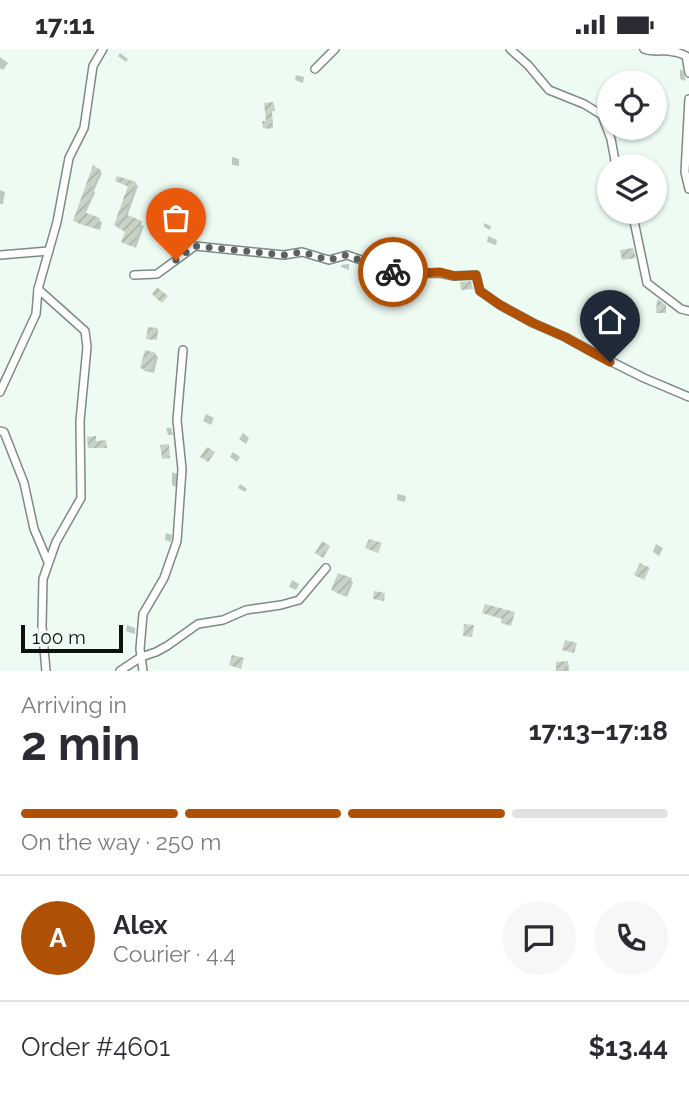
<!DOCTYPE html>
<meta charset="utf-8">
<style>
:root{--surface:#fff;--page:#f7f7f7;--text:#2b2b33;--muted:#7c7c81;--line:#e1e1e2;--accent:#b05005}
body{margin:0;font-family:Raleway,sans-serif;background:var(--page);color:var(--text);height:100vh;display:flex;flex-direction:column;font-size:26px;white-space:nowrap}
*{box-sizing:border-box;margin:0}
p{font-size:23px;color:var(--muted)}
.icon{flex:none;width:38px;height:38px;fill:none;stroke:currentColor;stroke-width:2;stroke-linecap:round;stroke-linejoin:round}
.map{position:relative;height:622px;overflow:hidden}
.drawer{display:flex;flex-direction:column;background:var(--surface);flex:1}
.drawer>*{flex:none}
.buttons{position:absolute;left:597px;top:21px;display:grid;gap:14px}
.buttons a{display:grid;place-items:center;width:70px;height:70px;border-radius:50%;background:var(--surface);box-shadow:0 2px 5px #0004;font-size:35px}
.scale{position:absolute;left:21px;bottom:18px;width:102px;box-sizing:border-box;padding-left:7px;border:4px solid #0d110f;border-top:0;font-size:19px;line-height:24px;white-space:nowrap;color:#0d110f;-webkit-text-stroke:5px #edfbf3;paint-order:stroke}
.pin{position:absolute;display:grid;place-items:center;width:60px;height:60px;color:#fff;margin:-72px -30px;border-radius:50% 50% 50% 0;rotate:-45deg;box-shadow:0 0 7px #0007}
.pin .icon{rotate:45deg}
.courier{position:absolute;display:grid;place-items:center;width:70px;height:70px;margin:-35px;border:5px solid #b05005;border-radius:50%;background:#fff;color:#222;box-shadow:0 2px 9px #0007}
.summary em{font-style:normal;font-weight:700}
.summary div{display:flex;flex-direction:column-reverse}
.summary{display:flex;align-items:center;justify-content:space-between;height:119px;padding:0 21px}
h1{font-size:46px;font-weight:700;line-height:52px}
.bar{display:grid;grid-template-columns:repeat(4,1fr);gap:10px 7px;align-content:center;height:84px;padding:0 21px}
.bar i{height:9px;border-radius:5px;background:var(--line)}
.bar .selected{background:var(--accent)}
.bar p{grid-column:span 4}
.line{display:flex;align-items:center;gap:18px;padding:0 21px;border-top:2px solid var(--line)}
.line div{flex:1}
.round{display:grid;place-items:center;flex:none;width:74px;height:74px;border-radius:37px;background:var(--page)}
.status{display:flex;justify-content:space-between;align-items:center;height:49px;padding:0 35px;background:var(--surface);direction:ltr}
.status svg{height:19px;fill:currentColor}
.map>svg:first-child{display:block}
</style>
<div class="status"><b>17:11</b><svg viewBox="0 0 49 12"><path d="M0 12V9h3v3zM5 12V6h3v6zM10 12V3h3v9zM15 12V0h3v12zM26 1h20v11H26zM47 4h2v5h-2z"/></svg></div>
<div class="map">
<svg width="689" height="622" viewBox="0 0 689 622">
<defs>
<pattern id="building-hatch" width="6" height="6" patternUnits="userSpaceOnUse" patternTransform="scale(1.75)"><rect width="6" height="6" fill="#c9d2c6"/><path d="M-1 1l2-2M0 6l6-6M5 7l2-2" fill="none" stroke="#abb3a9"/></pattern>
</defs>
<rect width="100%" height="100%" fill="#edfbf3"/>
<g fill="#0003">
<polygon points="120,4 128,10 126,13 118,7"/>
<polygon points="0,8 8,14 3,21 0,19"/>
<polygon points="680,20 683,22 686,32 680,30"/>
<polygon points="296,26 304,28 303,34 295,31"/>
<polygon points="266,55 273,55 274,56 275,62 272,62 273,79 266,80 265,78 268,74"/>
<polygon points="232,108 239,110 239,117 232,116"/>
<polygon points="100,122 102,124 94,142 95,144 85,165 102,173 100,181 77,174 75,171"/>
<polygon points="120,134 135,134 138,137 127,168 144,177 136,199 123,192 127,183 119,179 129,138"/>
<polygon points="0,141 5,143 3,155 0,155"/>
<polygon points="484,174 491,177 490,181 484,178"/>
<polygon points="488,187 497,191 496,196 487,193"/>
<polygon points="368,203 374,205 376,207 375,209 369,207"/>
<polygon points="349,215 349,221 341,218 341,216"/>
<polygon points="155,305 158,308 154,324 145,322 142,319"/>
<polygon points="206,365 214,369 211,376 203,372"/>
<polygon points="166,379 171,379 173,386 168,386"/>
<polygon points="243,384 249,389 246,395 239,390"/>
<polygon points="233,403 240,408 237,413 230,408"/>
<polygon points="172,423 177,425 176,438 172,436"/>
<polygon points="240,435 247,440 245,443 238,439"/>
<polygon points="397,445 406,447 405,453 397,451"/>
<polygon points="166,484 172,486 171,493 165,491"/>
<polygon points="656,495 663,499 659,507 653,503"/>
<polygon points="292,531 299,535 296,541 289,538"/>
<polygon points="351,531 353,534 347,548 336,543"/>
<polygon points="127,576 135,579 135,585 126,582"/>
</g>
<g fill="url(#building-hatch)">
<polygon points="273,53 274,60 271,61 273,78 263,79 262,72 266,72 264,54"/>
<polygon points="93,116 101,121 92,139 94,140 84,163 100,169 98,180 73,172"/>
<polygon points="117,127 136,133 125,165 142,172 133,198 121,193 125,183 114,176 128,137 115,132"/>
<polygon points="633,199 636,209 622,211 620,201"/>
<polygon points="471,232 473,240 461,241 460,233"/>
<polygon points="157,238 168,247 162,254 152,245"/>
<polygon points="657,250 666,256 666,264 656,264"/>
<polygon points="148,278 158,279 157,291 146,290"/>
<polygon points="596,285 604,288 601,298 592,295"/>
<polygon points="145,301 156,304 151,322 140,319"/>
<polygon points="96,387 96,392 106,391 107,399 88,399 87,388"/>
<polygon points="169,395 170,409 162,410 160,396"/>
<polygon points="207,398 215,403 208,413 200,408"/>
<polygon points="369,490 382,494 378,504 365,499"/>
<polygon points="322,492 330,497 323,509 315,504"/>
<polygon points="640,514 650,519 644,531 634,526"/>
<polygon points="338,524 352,529 344,547 331,541"/>
<polygon points="374,542 385,544 384,552 373,550"/>
<polygon points="485,555 515,563 511,577 501,574 502,570 482,564"/>
<polygon points="464,575 474,576 472,588 463,587"/>
<polygon points="565,591 577,594 574,604 562,601"/>
<polygon points="232,606 244,609 241,620 229,616"/>
<polygon points="568,612 569,622 556,622 556,613"/>
</g>
<g fill="none" stroke-linecap="round" stroke-linejoin="round">
<defs>
<g id="minor">
<polyline points="510,0 528,16 549,41 584,55 602,66 611,90 616,117"/>
<path d="M644 0C653 4 663 0 674 3 678 3 682 5 686 7L689 24"/>
<polyline points="315,20 335,0"/>
<polyline points="689,50 685,123 689,140"/>
<polyline points="630,163 634,172 647,234 681,260 689,262"/>
<polyline points="0,206 49,202"/>
<polyline points="134,226 157,225 195,197 284,206 302,203 329,211 347,206 401,225 440,224 454,227 476,226 480,242 500,256 533,274 565,288 594,304 644,329 689,348"/>
<polyline points="0,343 36,265 38,240"/>
<polyline points="0,382 4,383 24,434 34,480 48,513"/>
<polyline points="46,622 42,577 43,530 56,493 81,449 80,372 87,298 85,282 38,240 57,173 69,109 84,79 93,17 103,0"/>
<polyline points="120,622 141,608 156,603 167,597 198,575 223,571 246,561 281,556 299,551 326,519"/>
<polyline points="143,622 140,600 143,565 164,529 177,492 182,420 177,371 183,301"/>
</g>
</defs>
<use href="#minor" stroke="#7e8b84" stroke-width="10"/>
<use href="#minor" stroke="#fff" stroke-width="7"/>
</g>
<g fill="none" stroke-linecap="round" stroke-linejoin="round">
<polyline stroke="#5b635f" stroke-width="7" stroke-dasharray="0 12.6" points="176,211 195,197 284,206 302,203 329,211 346,206 393,223"/>
<polyline stroke="#b05005" stroke-width="9" points="393,223 401,225 440,223 454,227 476,226 480,242 500,256 533,274 565,288 610,313"/>
</g>
</svg>
<div class="buttons">
<a><svg class="icon" aria-label="locate" viewBox="0 0 24 24"><circle cx="12" cy="12" r="6"/><path d="M12 2v4M12 18v4M2 12h4M18 12h4"/></svg></a>
<a><svg class="icon" aria-label="layers" viewBox="0 0 24 24"><path d="M12 4l9 5-9 5-9-5zM3 14l9 5 9-5"/></svg></a>
</div>
<div class="scale">100 m</div>
<div class="pin" style="left:176px;top:211px;background:#ea580c"><svg class="icon" aria-label="bag" viewBox="0 0 24 24"><path d="M5 8h14l-1 12H6zM9 8a3 3 0 0 1 6 0"/></svg></div>
<div class="pin" style="left:610px;top:313px;background:#1f2937"><svg class="icon" aria-label="home" viewBox="0 0 24 24"><path d="M3 11l9-7 9 7M6 9v11h12V9"/></svg></div>
<div class="courier" style="left:393px;top:223px"><svg class="icon" aria-label="bike" viewBox="0 0 24 24"><circle cx="6" cy="16" r="4"/><circle cx="18" cy="16" r="4"/><path d="M6 16l4-8h5l3 8M10 8l3 8H6M13 5h3"/></svg></div>
</div>
<section class="drawer">
<div class="summary"><div><h1>2 min</h1><p>Arriving in</p></div><em>17:13–17:18</em></div>
<div class="bar"><i class="selected"></i><i class="selected"></i><i class="selected"></i><i></i><p>On the way · 250 m</p></div>
<div class="line" style="height:126px"><b class="round" style="background:var(--accent);color:#fff">A</b><div><b>Alex</b><p>Courier · 4.4</p></div><a class="round"><svg class="icon" aria-label="chat" viewBox="0 0 24 24"><path d="M4 5h16v11H9l-5 4z"/></svg></a><a class="round"><svg class="icon" aria-label="phone" viewBox="0 0 24 24"><path d="M5 4h4l2 5-3 2q2 4 5 5l2-3 5 2v4C11 20 4 13 5 4z"/></svg></a></div>
<div class="line" style="height:91px"><div>Order #4601</div><b>$13.44</b></div>
</section>
